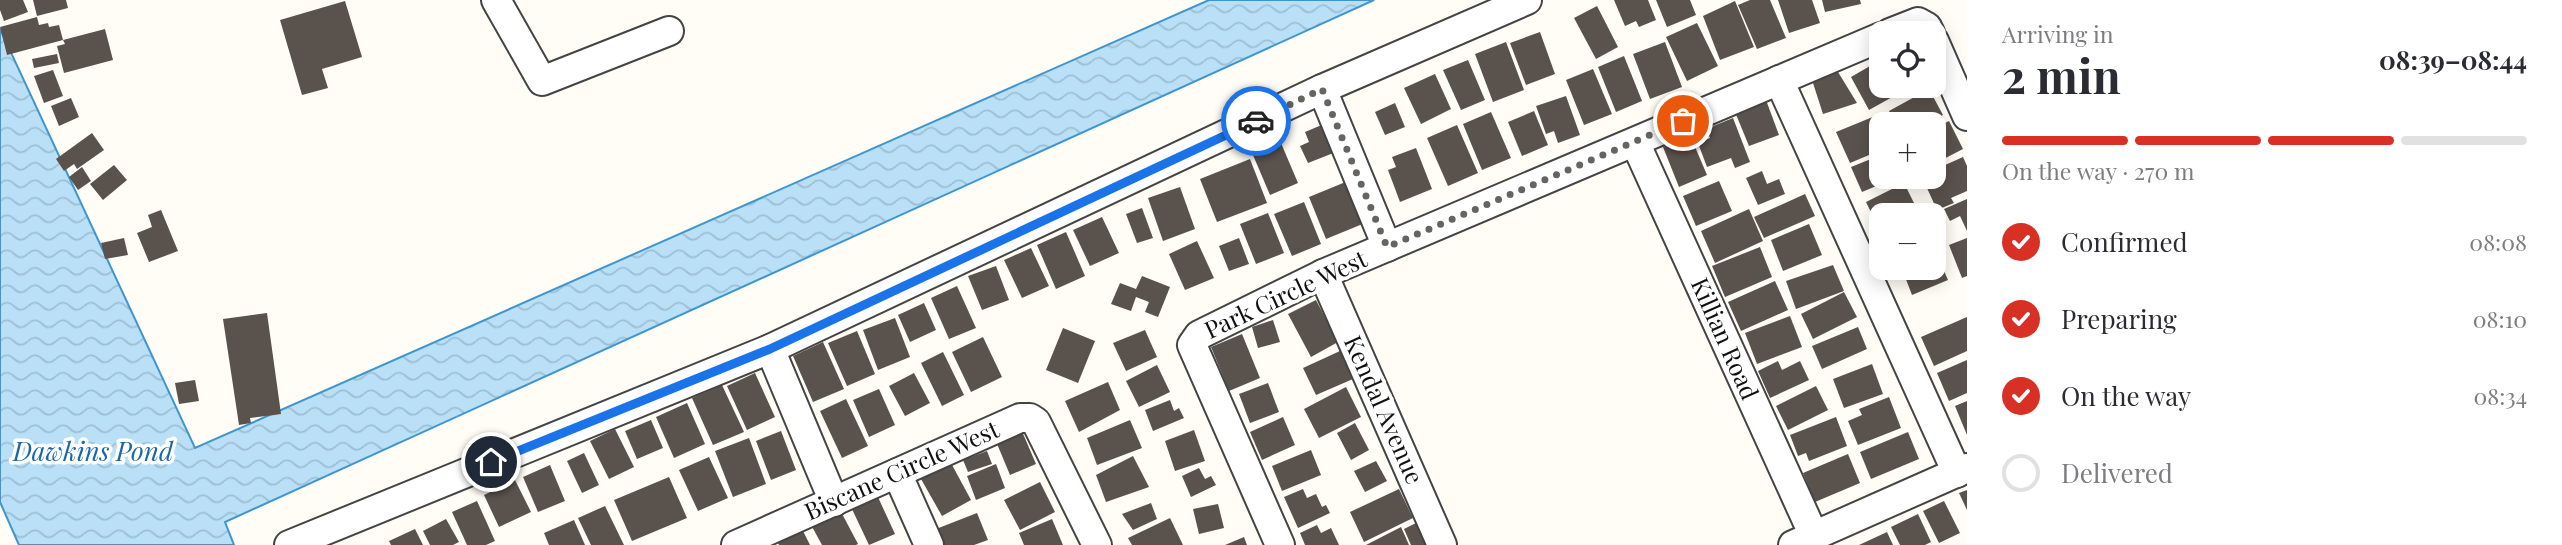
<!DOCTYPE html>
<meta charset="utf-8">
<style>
:root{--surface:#fff;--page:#f2f2f3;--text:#2b2b33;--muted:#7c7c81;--line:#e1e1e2;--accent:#d93025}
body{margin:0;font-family:"Playfair Display",serif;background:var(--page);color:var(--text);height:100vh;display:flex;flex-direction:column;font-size:26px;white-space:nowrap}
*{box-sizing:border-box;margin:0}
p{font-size:23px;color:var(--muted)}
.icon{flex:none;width:38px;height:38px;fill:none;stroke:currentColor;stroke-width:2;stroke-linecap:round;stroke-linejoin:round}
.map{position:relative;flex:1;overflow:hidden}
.drawer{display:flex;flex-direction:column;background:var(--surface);width:595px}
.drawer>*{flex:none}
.tools{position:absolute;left:1869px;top:21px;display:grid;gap:14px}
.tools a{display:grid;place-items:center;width:77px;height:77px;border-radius:14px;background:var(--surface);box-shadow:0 4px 18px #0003;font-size:35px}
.pin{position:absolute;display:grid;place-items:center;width:60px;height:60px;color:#fff;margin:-30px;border:4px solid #fff;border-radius:50%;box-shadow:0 2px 7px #0007}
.courier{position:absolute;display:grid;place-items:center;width:70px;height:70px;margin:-35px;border:5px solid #1a73e8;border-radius:50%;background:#fff;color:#222;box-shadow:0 2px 9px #0007}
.summary em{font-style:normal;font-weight:700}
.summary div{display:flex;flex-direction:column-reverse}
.summary{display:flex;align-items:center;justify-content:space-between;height:119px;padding:0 35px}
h1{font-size:46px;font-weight:700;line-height:52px}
.bar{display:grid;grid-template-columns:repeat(4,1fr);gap:10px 7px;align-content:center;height:84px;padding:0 35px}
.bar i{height:9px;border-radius:5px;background:var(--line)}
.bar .active{background:var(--accent)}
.bar p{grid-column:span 4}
ol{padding:0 35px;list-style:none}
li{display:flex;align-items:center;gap:21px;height:77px}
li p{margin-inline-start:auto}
li .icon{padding:7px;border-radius:50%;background:var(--accent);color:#fff;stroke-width:4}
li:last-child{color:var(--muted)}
li i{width:38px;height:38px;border:4px solid var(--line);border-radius:50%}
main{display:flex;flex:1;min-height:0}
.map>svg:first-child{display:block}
</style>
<main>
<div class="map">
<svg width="1967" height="545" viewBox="0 0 1967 545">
<defs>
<pattern id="water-waves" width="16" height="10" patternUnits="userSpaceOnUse" patternTransform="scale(1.75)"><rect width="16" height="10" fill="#b9e0f7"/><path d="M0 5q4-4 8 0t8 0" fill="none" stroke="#9ebfd3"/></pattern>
</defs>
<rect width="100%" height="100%" fill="#fffdf5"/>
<polygon fill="url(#water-waves)" stroke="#3f96cf" stroke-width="2" points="1209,0 1374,0 225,522 234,545 19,545 0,502 0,29 195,448"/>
<g fill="#5a524d">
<polygon points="0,0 23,0 28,12 4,21 0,10"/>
<polygon points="33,0 66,0 68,8 37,16"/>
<polygon points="1614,0 1648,0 1656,20 1639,27 1636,21 1625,26"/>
<polygon points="1656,0 1690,0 1696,15 1667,27"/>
<polygon points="1750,0 1770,0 1786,38 1757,49 1738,5"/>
<polygon points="1778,0 1812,0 1820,23 1789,33"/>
<polygon points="1822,0 1860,0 1861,4 1825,12"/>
<polygon points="345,1 362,57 322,69 328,88 302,95 280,20"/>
<polygon points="1735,1 1754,47 1720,60 1703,16"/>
<polygon points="1597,6 1618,47 1596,59 1574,18"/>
<polygon points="37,17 39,25 48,23 49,27 59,25 63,40 7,55 0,27"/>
<polygon points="1697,23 1718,66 1687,81 1666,37"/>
<polygon points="105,29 113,60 64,73 57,46 65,44 63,40"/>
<polygon points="1540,32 1555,74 1526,85 1510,43"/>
<polygon points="1506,42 1524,90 1493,102 1475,54"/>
<polygon points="1665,42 1682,87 1650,99 1633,54"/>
<polygon points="57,54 59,63 34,68 32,59"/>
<polygon points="1624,56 1642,101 1616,112 1598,67"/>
<polygon points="1468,60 1485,100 1461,110 1443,70"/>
<polygon points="1877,62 1881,69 1881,86 1890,86 1896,95 1869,110 1851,77"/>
<polygon points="1593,69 1612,114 1584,125 1566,80"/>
<polygon points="53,70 63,96 44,103 34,76"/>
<polygon points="1838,72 1857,103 1823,114 1812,80"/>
<polygon points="1435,74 1451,109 1421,124 1404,88"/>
<polygon points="1929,89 1943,115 1926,124 1896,124 1889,111"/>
<polygon points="1566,96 1580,135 1558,143 1554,131 1546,134 1536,106"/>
<polygon points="71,98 79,117 59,126 51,106"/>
<polygon points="1766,100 1779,135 1749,146 1735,112"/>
<polygon points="1395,103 1405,127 1385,135 1375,112"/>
<polygon points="1534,111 1548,145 1522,156 1508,122"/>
<polygon points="1491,112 1511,158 1482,170 1463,124"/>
<polygon points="1880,114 1885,124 1881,124 1881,150 1850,163 1836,132"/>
<polygon points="1733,118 1750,162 1735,168 1731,158 1707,167 1698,143 1710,138 1706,129"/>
<polygon points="1949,121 1963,149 1934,164 1934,128"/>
<polygon points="1324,124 1336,152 1308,163 1300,146 1309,142 1305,132"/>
<polygon points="1457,125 1478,173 1448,186 1427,138"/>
<polygon points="92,133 104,150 77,169 74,164 64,171 56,159"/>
<polygon points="1690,135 1707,175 1679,187 1663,147"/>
<polygon points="1278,136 1298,183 1270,195 1250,148"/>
<polygon points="1416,148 1432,189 1400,202 1388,170 1396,167 1392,157"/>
<polygon points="1963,157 1967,166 1967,191 1951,198 1954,203 1937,210 1922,177 1934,177 1934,170"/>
<polygon points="1250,159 1267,203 1217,222 1200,179"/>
<polygon points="1871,159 1874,165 1881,162 1881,177 1893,179 1862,192 1851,167"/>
<polygon points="114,165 127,180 103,200 90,184"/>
<polygon points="82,167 91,181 78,190 69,177"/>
<polygon points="1762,171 1767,184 1779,179 1785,194 1758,205 1746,178"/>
<polygon points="1348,181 1365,223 1326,239 1309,197"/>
<polygon points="1719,181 1732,211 1696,226 1683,196"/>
<polygon points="1904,183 1920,215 1881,215 1881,233 1866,202"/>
<polygon points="1180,187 1195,229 1163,241 1148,198"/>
<polygon points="1805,194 1815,216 1764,238 1754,217"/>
<polygon points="1967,199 1967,231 1960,216 1950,221 1944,209"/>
<polygon points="1304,202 1321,244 1292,256 1274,214"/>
<polygon points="1142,208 1153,238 1137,243 1126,214"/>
<polygon points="1749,209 1763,241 1715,263 1701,231"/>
<polygon points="161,210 178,251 149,262 137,233 152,227 148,215"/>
<polygon points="1268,213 1284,253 1256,264 1240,224"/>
<polygon points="1102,217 1119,253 1090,266 1073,230"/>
<polygon points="1809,224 1822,255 1783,271 1771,240"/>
<polygon points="1066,232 1085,276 1056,289 1037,245"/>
<polygon points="124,238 128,255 105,259 101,243"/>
<polygon points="1239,238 1249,264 1229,271 1219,246"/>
<polygon points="1967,238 1967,276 1962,278 1949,245"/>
<polygon points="1197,241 1214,278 1185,290 1169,254"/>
<polygon points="1760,247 1772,277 1725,297 1712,266"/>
<polygon points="1031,248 1049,286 1022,298 1004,260"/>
<polygon points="1937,255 1948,280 1912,295 1902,269 1934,268 1934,256"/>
<polygon points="1833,265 1844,291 1796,309 1786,281"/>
<polygon points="996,266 1009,300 982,310 968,276"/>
<polygon points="1142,276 1170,287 1158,317 1145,312 1149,302 1136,297 1131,311 1111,304 1120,283 1136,289"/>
<polygon points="1775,281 1788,310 1741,331 1728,302"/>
<polygon points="957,286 976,328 949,339 931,298"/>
<polygon points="1844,292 1857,317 1813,339 1801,314"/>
<polygon points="1316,300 1338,342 1311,357 1288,314"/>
<polygon points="924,303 936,330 910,342 898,315"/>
<polygon points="267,313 281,414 250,418 251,423 239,425 223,319"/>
<polygon points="1790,316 1802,347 1757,364 1745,333"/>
<polygon points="1967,317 1967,351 1934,366 1921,337"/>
<polygon points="895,318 910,357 878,370 863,330"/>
<polygon points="1273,320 1280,342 1258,348 1252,327"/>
<polygon points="1858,327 1867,349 1822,369 1812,346"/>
<polygon points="1063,328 1095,341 1078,383 1046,370"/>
<polygon points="1145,330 1157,357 1126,371 1113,343"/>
<polygon points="857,331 875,374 847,386 828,343"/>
<polygon points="1242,334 1260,378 1229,391 1211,347"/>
<polygon points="983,337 1002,377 971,392 952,352"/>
<polygon points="823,342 844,389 813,402 793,356"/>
<polygon points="1340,351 1353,379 1316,395 1303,368"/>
<polygon points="943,352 964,395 942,406 921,363"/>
<polygon points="1967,360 1967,393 1949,401 1937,373"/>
<polygon points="1778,361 1782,370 1800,361 1809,380 1770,398 1758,371"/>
<polygon points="1872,364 1883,394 1844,408 1833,379"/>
<polygon points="1157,365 1170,392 1139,407 1126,381"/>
<polygon points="755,373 775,417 747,430 727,386"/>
<polygon points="914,373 930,403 905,416 889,386"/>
<polygon points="195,380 199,401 179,404 175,383"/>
<polygon points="1108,382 1120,410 1079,432 1065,401"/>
<polygon points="1268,383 1279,412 1250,423 1239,394"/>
<polygon points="722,385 744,432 713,445 692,398"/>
<polygon points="1816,386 1828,410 1788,430 1776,406"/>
<polygon points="1346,387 1361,417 1319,438 1304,409"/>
<polygon points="879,389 895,425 869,437 853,400"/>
<polygon points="1889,397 1901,428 1858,445 1848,421 1862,415 1859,409"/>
<polygon points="846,399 868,446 842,458 820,411"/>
<polygon points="1170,400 1174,411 1179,408 1184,418 1153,431 1145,410"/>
<polygon points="1967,401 1967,435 1955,406"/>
<polygon points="687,403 705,444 674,458 656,417"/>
<polygon points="1283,417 1295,445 1262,460 1250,432"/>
<polygon points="1836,417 1847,446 1809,461 1806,453 1798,456 1790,435"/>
<polygon points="651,420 663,448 637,459 625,431"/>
<polygon points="1130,420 1142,448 1097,465 1087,438"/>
<polygon points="1355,423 1369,450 1351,460 1337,433"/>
<polygon points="615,429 634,467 609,479 590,441"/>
<polygon points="1021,429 1036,464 1010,475 995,439"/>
<polygon points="1194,430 1205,461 1175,471 1165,441"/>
<polygon points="781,431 796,470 771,480 756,441"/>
<polygon points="1908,432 1919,459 1871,479 1860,452"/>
<polygon points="749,438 766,484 733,497 715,451"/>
<polygon points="1311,450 1321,475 1282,491 1272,466"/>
<polygon points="987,451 992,464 968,472 963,460"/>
<polygon points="584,453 599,485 582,493 567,461"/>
<polygon points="1848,454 1860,483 1815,502 1803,473"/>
<polygon points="1133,456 1149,487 1106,502 1096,475"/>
<polygon points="709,457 728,498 698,511 679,470"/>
<polygon points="1376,461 1387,481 1365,492 1354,471"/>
<polygon points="951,463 971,500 942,516 921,479"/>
<polygon points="996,464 1005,488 976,500 967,476"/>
<polygon points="550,465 565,501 538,512 523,477"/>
<polygon points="1199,468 1205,479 1211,476 1216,485 1191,497 1182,476"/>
<polygon points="669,477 687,518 632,541 614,500"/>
<polygon points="515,480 531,512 499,527 484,495"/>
<polygon points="1040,482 1055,512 1020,530 1004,500"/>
<polygon points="1303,489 1307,498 1316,494 1322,507 1326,505 1330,513 1298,528 1284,497"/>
<polygon points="1399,489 1413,518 1364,542 1350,512"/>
<polygon points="1967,490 1967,510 1959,493"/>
<polygon points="877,495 895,534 869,545 851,507"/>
<polygon points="477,501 495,541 486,545 467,545 452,512"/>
<polygon points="1944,501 1960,533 1939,543 1923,511"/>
<polygon points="1151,503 1157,519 1133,530 1122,514"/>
<polygon points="1218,504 1224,528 1199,534 1193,509"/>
<polygon points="605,506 624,545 591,545 578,518"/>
<polygon points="839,508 858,544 856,545 822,545 810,523"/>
<polygon points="977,513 988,540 974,545 942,545 936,529"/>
<polygon points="1918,514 1931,542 1925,545 1900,545 1891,527"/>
<polygon points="1170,518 1183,545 1132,545 1128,538"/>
<polygon points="446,519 459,542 453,545 430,545 423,531"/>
<polygon points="1052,519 1063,545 1024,545 1019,533"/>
<polygon points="574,520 585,545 549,545 544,533"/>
<polygon points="1416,523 1426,545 1411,545 1404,529"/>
<polygon points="1317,525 1321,533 1331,528 1339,545 1305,545 1300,533"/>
<polygon points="1401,527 1409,545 1366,545"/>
<polygon points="415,529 423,545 391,545 389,541"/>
<polygon points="802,529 810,545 779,545 777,541"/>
<polygon points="1887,532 1893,545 1859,545"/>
<polygon points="1244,537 1247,545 1225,545"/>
</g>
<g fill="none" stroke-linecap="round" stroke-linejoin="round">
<defs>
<g id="minor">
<polyline points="496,0 542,81 669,31"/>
<polyline points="1890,33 1918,22 1927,27 1930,33"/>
<polyline points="1934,41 1967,116"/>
<polyline points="1779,80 1957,473"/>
<polyline points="1322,89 1387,247"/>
<polyline points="1635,142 1814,536"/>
<polyline points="1323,274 1442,545"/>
<polyline points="770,349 834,502"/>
<polyline points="897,473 929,545"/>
<polyline points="289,545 770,349 1322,89 1527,0"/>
<polyline points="736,545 1020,418 1030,418 1036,422 1097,545"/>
<polyline points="1280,545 1192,345 1199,335 1323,274 1881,37"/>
<polyline points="1793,545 1967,468"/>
</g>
</defs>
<use href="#minor" stroke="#444" stroke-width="32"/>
<use href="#minor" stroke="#fff" stroke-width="28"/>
</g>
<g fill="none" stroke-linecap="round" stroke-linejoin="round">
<polyline stroke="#646461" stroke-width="7" stroke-dasharray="0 12.6" points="1256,121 1322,89 1387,247 1683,121"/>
<polyline stroke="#1a73e8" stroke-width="9" points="491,462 770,349 1256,121"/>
</g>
<g text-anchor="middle" stroke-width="7" stroke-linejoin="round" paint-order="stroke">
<g font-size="24" fill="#111" stroke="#fff">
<text transform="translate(1286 295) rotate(-25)" y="8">Park Circle West</text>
<text transform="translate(1724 339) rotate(66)" y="8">Killian Road</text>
<text transform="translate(1383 410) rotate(66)" y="8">Kendal Avenue</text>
<text transform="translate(902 471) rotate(-24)" y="8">Biscane Circle West</text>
</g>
<g font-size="26" font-style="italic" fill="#1768a6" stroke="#fff">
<text x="93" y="461">Dawkins Pond</text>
</g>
</g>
</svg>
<div class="tools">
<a><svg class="icon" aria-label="locate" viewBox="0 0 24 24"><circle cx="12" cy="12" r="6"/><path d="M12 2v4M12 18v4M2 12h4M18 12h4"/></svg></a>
<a>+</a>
<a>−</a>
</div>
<div class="pin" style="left:1683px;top:121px;background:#ea580c"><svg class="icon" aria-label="bag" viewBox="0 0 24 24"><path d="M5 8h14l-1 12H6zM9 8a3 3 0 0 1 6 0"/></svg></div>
<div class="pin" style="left:491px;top:462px;background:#1f2937"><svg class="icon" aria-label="home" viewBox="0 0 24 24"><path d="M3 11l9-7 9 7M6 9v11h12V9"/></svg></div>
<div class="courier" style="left:1256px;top:121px"><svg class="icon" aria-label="car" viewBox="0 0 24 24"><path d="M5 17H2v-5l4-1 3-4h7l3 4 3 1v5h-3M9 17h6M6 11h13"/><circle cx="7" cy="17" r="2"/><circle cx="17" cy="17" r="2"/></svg></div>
</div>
<section class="drawer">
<div class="summary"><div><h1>2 min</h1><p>Arriving in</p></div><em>08:39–08:44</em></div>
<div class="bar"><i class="active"></i><i class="active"></i><i class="active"></i><i></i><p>On the way · 270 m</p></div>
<ol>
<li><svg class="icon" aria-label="check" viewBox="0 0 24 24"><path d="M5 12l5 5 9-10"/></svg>Confirmed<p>08:08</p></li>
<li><svg class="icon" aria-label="check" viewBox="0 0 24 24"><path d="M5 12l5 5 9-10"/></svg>Preparing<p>08:10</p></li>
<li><svg class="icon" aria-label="check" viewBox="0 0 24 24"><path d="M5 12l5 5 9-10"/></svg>On the way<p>08:34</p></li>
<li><i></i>Delivered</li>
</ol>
</section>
</main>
